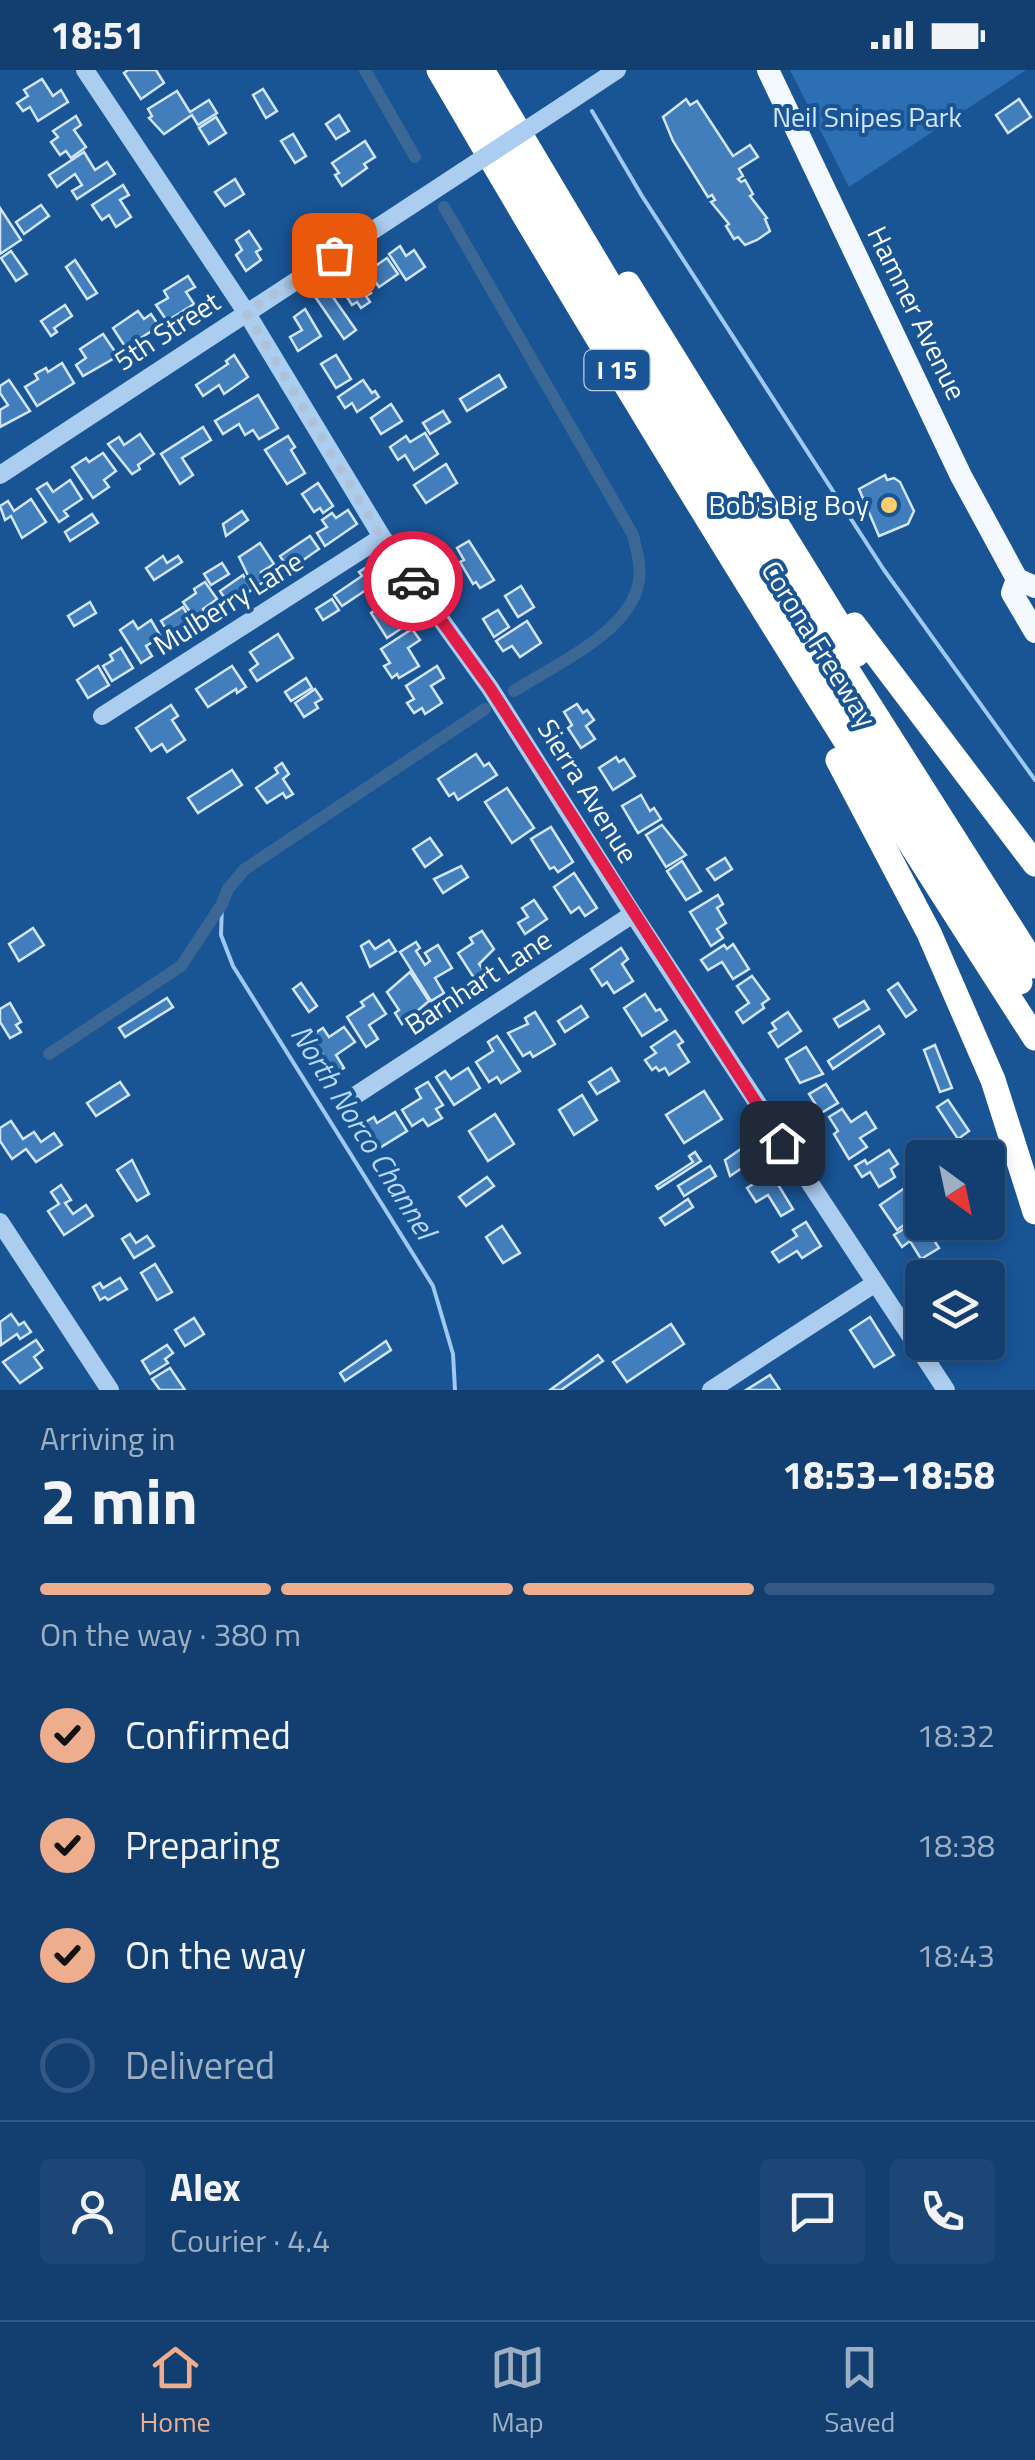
<!DOCTYPE html>
<meta charset="utf-8">
<style>
:root{--surface:#133f70;--page:#1c4675;--text:#f1f3f6;--muted:#9dafc3;--line:#325883;--accent:#eead8d}
body{margin:0;font-family:"Titillium Web",sans-serif;background:var(--page);color:var(--text);height:100vh;display:flex;flex-direction:column;font-size:38px;white-space:nowrap}
*{box-sizing:border-box;margin:0}
p{font-size:32px;color:var(--muted)}
.icon{flex:none;width:55px;height:55px;fill:none;stroke:currentColor;stroke-width:2;stroke-linecap:round;stroke-linejoin:round}
.map{position:relative;height:1320px;overflow:hidden}
.panel{display:flex;flex-direction:column;background:var(--surface);flex:1}
.panel>*{flex:none}
.needle{width:65px;rotate:147deg}
.controls{position:absolute;left:905px;top:1070px;display:grid;gap:20px}
.controls a{display:grid;place-items:center;width:100px;height:100px;border-radius:10px;background:var(--surface);box-shadow:0 5px 15px #0003,0 0 0 2px var(--line);font-size:50px}
.pin{position:absolute;display:grid;place-items:center;width:85px;height:85px;color:#fff;margin:-42px;border-radius:20px;box-shadow:0 5px 15px #0006}
.courier{position:absolute;display:grid;place-items:center;width:100px;height:100px;margin:-50px;border:8px solid #e11d48;border-radius:50%;background:#fff;color:#222;box-shadow:0 2px 12px #0007}
.summary em{font-style:normal;font-weight:700}
.summary div{display:flex;flex-direction:column-reverse}
.summary{display:flex;align-items:center;justify-content:space-between;height:170px;padding:0 40px}
h1{font-size:65px;font-weight:700;line-height:75px}
.bar{display:grid;grid-template-columns:repeat(4,1fr);gap:15px 10px;align-content:center;height:120px;padding:0 40px}
.bar i{height:12px;border-radius:8px;background:var(--line)}
.bar .current{background:var(--accent)}
.bar p{grid-column:span 4}
.line{display:flex;align-items:center;gap:25px;padding:0 40px;border-top:2px solid var(--line)}
.line div{flex:1}
.round{display:grid;place-items:center;flex:none;width:105px;height:105px;border-radius:10px;background:var(--page)}
ol{padding:0 40px;list-style:none}
li{display:flex;align-items:center;gap:30px;height:110px}
li p{margin-inline-start:auto}
li .icon{padding:10px;border-radius:50%;background:var(--accent);color:#111;stroke-width:4}
li:last-child{color:var(--muted)}
li i{width:55px;height:55px;border:5px solid var(--line);border-radius:50%}
.status{display:flex;justify-content:space-between;align-items:center;height:70px;padding:0 50px;background:var(--surface);direction:ltr}
.status svg{height:28px;fill:currentColor}
.dock{display:flex;justify-content:space-around;align-items:center;height:140px;border-top:2px solid var(--line);background:var(--surface);font-size:28px;color:var(--muted)}
.dock a{display:grid;justify-items:center;gap:5px}
.dock .current{color:var(--accent)}
.map>svg:first-child{display:block}
</style>
<div class="status"><b>18:51</b><svg viewBox="0 0 49 12"><path d="M0 12V9h3v3zM5 12V6h3v6zM10 12V3h3v9zM15 12V0h3v12zM26 1h20v11H26zM47 4h2v5h-2z"/></svg></div>
<div class="map">
<svg width="1035" height="1320" viewBox="0 0 1035 1320">
<rect width="100%" height="100%" fill="#195495"/>
<polygon fill="#2d6fb3" points="790,0 1026,0 849,117"/>
<g fill="none" stroke-linecap="round" stroke-linejoin="round">
<g stroke="#9dc9f2" stroke-width="4">
<polyline points="592,41 642,126 884,500 1035,710"/>
<polyline points="222,834 221,865 233,896 433,1216 453,1284 455,1320"/>
</g>
<g stroke="#3b6795" stroke-width="12">
<polyline points="365,0 415,87"/>
<path d="M444 137 633 465C637 481 641 495 639 511 631 562 554 595 514 621"/>
<polyline points="49,984 181,896 222,834 228,819 245,799 485,639"/>
</g>
</g>
<g fill="#427ebc" stroke="#d2e6fb" stroke-width="2.5">
<polygon points="128,0 156,0 164,13 141,29 124,3"/>
<polygon points="42,9 53,26 61,20 68,32 38,51 30,37 23,41 17,33 28,26 24,20"/>
<polygon points="263,19 277,41 266,48 253,25"/>
<polygon points="177,21 190,42 209,30 217,43 198,55 192,45 164,64 149,48 152,46 148,39"/>
<polygon points="686,29 690,35 697,31 733,86 750,75 758,87 739,99 743,106 738,109 741,112 745,110 753,124 750,126 767,148 765,149 770,161 757,170 745,175 738,167 734,169 726,156 729,154 711,132 715,130 712,125 708,127 673,71 663,47"/>
<polygon points="1019,29 1031,47 1008,63 996,45"/>
<polygon points="339,45 349,61 336,69 326,54"/>
<polygon points="76,46 81,55 74,60 86,77 71,88 66,81 60,85 51,72 58,67 53,61"/>
<polygon points="216,47 226,63 209,74 199,58"/>
<polygon points="293,64 306,86 295,93 281,71"/>
<polygon points="365,71 375,87 364,94 367,98 342,116 335,105 339,103 332,93"/>
<polygon points="84,82 95,100 107,92 115,104 77,129 72,121 82,115 75,104 57,117 49,105"/>
<polygon points="235,109 244,124 225,136 215,122"/>
<polygon points="123,115 129,125 120,130 131,147 116,157 109,145 102,150 92,135"/>
<polygon points="41,135 49,146 24,164 16,152"/>
<polygon points="0,138 21,170 0,184"/>
<polygon points="249,161 261,179 256,182 261,190 246,201 236,185 242,180 236,170"/>
<polygon points="400,176 406,186 414,180 425,197 406,210 389,184"/>
<polygon points="11,181 27,204 16,211 1,188"/>
<polygon points="387,188 398,204 379,217 368,201"/>
<polygon points="75,190 97,223 87,229 66,197"/>
<polygon points="188,206 195,217 186,222 194,234 167,251 156,235 168,228 164,221"/>
<polygon points="360,206 371,223 366,226 370,232 361,238 357,232 352,235 341,218"/>
<polygon points="328,220 356,260 344,269 316,228"/>
<polygon points="65,235 72,246 54,258 57,262 51,266 41,251"/>
<polygon points="305,239 321,266 298,281 290,267 302,260 294,247"/>
<polygon points="138,241 144,249 151,244 159,256 126,278 113,258"/>
<polygon points="103,264 118,286 83,306 76,295 86,288 80,279"/>
<polygon points="234,285 248,307 224,324 219,315 203,326 196,315 228,294 226,291"/>
<polygon points="336,285 351,309 336,318 321,294"/>
<polygon points="62,293 74,313 37,336 25,317 38,309 35,304 46,298 48,302"/>
<polygon points="499,305 506,317 467,341 460,329"/>
<polygon points="9,310 30,341 0,357 0,340 8,335 0,323 0,316"/>
<polygon points="363,310 372,323 375,321 379,327 357,342 352,333 345,338 338,327"/>
<polygon points="258,325 278,358 259,369 253,360 245,365 239,354 223,364 215,351"/>
<polygon points="391,334 402,351 381,364 371,348"/>
<polygon points="443,341 450,352 430,364 423,353"/>
<polygon points="203,357 211,370 182,388 193,405 180,414 161,384"/>
<polygon points="425,363 438,384 414,400 405,385 398,390 390,377 406,366 410,372"/>
<polygon points="140,364 154,384 138,395 140,399 132,404 108,374 119,367 124,375"/>
<polygon points="288,366 295,377 291,380 305,403 287,414 265,380"/>
<polygon points="103,383 116,401 104,410 109,417 93,428 72,397 86,388 89,392"/>
<polygon points="446,394 457,413 426,433 414,415"/>
<polygon points="885,405 887,410 894,408 900,412 914,441 908,454 879,466 859,419"/>
<polygon points="70,410 82,429 64,441 68,446 59,452 37,419 47,413 53,422"/>
<polygon points="318,413 333,436 323,443 320,438 314,442 302,424"/>
<polygon points="31,429 46,452 22,468 11,446 5,450 0,436 8,431 14,441"/>
<polygon points="348,440 357,454 325,476 317,463 327,457 322,450 332,443 336,448"/>
<polygon points="242,441 248,450 226,466 223,454"/>
<polygon points="92,444 98,453 70,471 65,462"/>
<polygon points="310,466 319,479 289,500 280,486"/>
<polygon points="469,471 494,510 480,518 476,512 473,514 460,492 464,490 457,478"/>
<polygon points="260,473 274,494 261,502 267,510 254,518 239,487"/>
<polygon points="163,486 167,493 178,486 182,492 154,510 146,498"/>
<polygon points="222,493 229,504 211,515 204,504"/>
<polygon points="371,494 384,518 374,525 369,518 342,536 334,525 362,506 359,502"/>
<polygon points="243,505 253,519 229,535 220,521"/>
<polygon points="205,512 217,529 203,539 208,547 213,544 214,546 200,556 183,532 196,523 194,519"/>
<polygon points="521,516 534,537 518,547 505,526"/>
<polygon points="332,529 339,540 323,550 316,539"/>
<polygon points="90,532 96,543 74,556 68,546"/>
<polygon points="395,534 408,554 387,568 371,543 379,538 382,543"/>
<polygon points="183,537 195,557 173,570 161,551"/>
<polygon points="498,540 509,557 494,567 483,549"/>
<polygon points="151,550 161,567 146,576 152,586 141,593 120,560 133,551 138,559"/>
<polygon points="527,551 541,573 520,587 512,576 503,581 496,571"/>
<polygon points="412,559 420,570 408,578 419,596 399,608 397,604 392,608 384,596 390,593 381,579"/>
<polygon points="278,564 293,588 257,611 250,600 258,594 250,582"/>
<polygon points="121,578 133,598 112,611 103,596 113,590 110,585"/>
<polygon points="98,596 109,615 88,628 77,610"/>
<polygon points="232,596 246,617 237,623 236,619 208,637 196,619"/>
<polygon points="437,596 444,608 431,616 442,633 425,644 422,638 414,643 407,633 414,629 406,616"/>
<polygon points="306,608 312,618 291,631 285,622"/>
<polygon points="315,619 322,629 315,633 318,638 304,647 295,633"/>
<polygon points="577,634 583,643 587,640 594,650 586,656 595,669 581,678 568,658 572,655 564,642"/>
<polygon points="171,635 178,646 172,650 185,670 167,682 162,674 151,681 136,658"/>
<polygon points="476,684 484,696 489,693 497,705 458,730 454,723 449,726 438,709"/>
<polygon points="616,687 619,692 624,689 635,706 613,720 599,698"/>
<polygon points="282,693 289,704 283,709 293,724 286,728 283,723 267,733 256,718 278,703 275,698"/>
<polygon points="232,700 242,715 198,743 188,728"/>
<polygon points="507,718 534,758 512,773 485,732"/>
<polygon points="641,725 650,741 654,738 661,749 638,763 622,736"/>
<polygon points="662,755 686,785 666,797 646,765"/>
<polygon points="551,757 573,792 558,802 554,797 550,799 531,769"/>
<polygon points="430,768 442,785 425,797 413,779"/>
<polygon points="725,788 732,799 715,810 707,799"/>
<polygon points="682,791 701,821 686,830 667,801"/>
<polygon points="461,796 468,807 443,823 434,809"/>
<polygon points="574,803 597,838 585,846 579,837 571,843 554,817"/>
<polygon points="718,825 723,834 717,838 726,853 717,859 723,868 711,876 690,842"/>
<polygon points="534,830 547,849 525,864 518,853 528,847 522,838"/>
<polygon points="33,858 44,875 19,891 9,874"/>
<polygon points="482,861 494,879 479,894 484,901 474,908 458,883 473,873 470,868"/>
<polygon points="389,870 396,881 370,897 361,876 369,871 375,879"/>
<polygon points="416,872 420,878 416,881 425,895 430,891 425,883 438,875 452,898 435,908 444,923 431,931 400,882"/>
<polygon points="733,874 749,899 733,909 722,892 708,900 701,890 724,875 727,879"/>
<polygon points="621,878 628,889 622,894 633,911 614,923 607,912 602,916 591,899"/>
<polygon points="410,902 429,931 402,954 395,943 399,940 387,922"/>
<polygon points="752,906 769,929 762,934 764,938 743,953 736,942 749,933 737,916"/>
<polygon points="301,913 317,936 309,942 293,919"/>
<polygon points="898,913 916,940 906,947 888,920"/>
<polygon points="373,924 386,944 369,955 378,969 366,977 347,947 364,936 361,932"/>
<polygon points="645,924 656,941 660,939 667,950 642,966 624,938"/>
<polygon points="167,928 173,937 125,967 119,958"/>
<polygon points="864,931 869,939 839,957 834,949"/>
<polygon points="10,933 21,952 16,955 21,962 10,968 0,952 0,939"/>
<polygon points="581,936 588,947 565,962 558,951"/>
<polygon points="535,942 555,974 533,987 530,982 523,986 508,963 528,954 525,948"/>
<polygon points="788,942 801,961 778,977 769,963 776,959 772,953"/>
<polygon points="879,956 884,964 833,999 828,991"/>
<polygon points="344,957 355,972 336,985 344,998 334,1005 312,965 323,958 329,967"/>
<polygon points="675,961 683,972 678,975 689,992 669,1005 665,998 659,1001 656,997 652,1000 645,990 656,983 651,977"/>
<polygon points="497,966 520,1001 501,1013 497,1007 489,1012 476,992 493,981 488,972"/>
<polygon points="935,975 952,1018 940,1022 924,980"/>
<polygon points="806,977 823,1004 800,1013 786,989"/>
<polygon points="468,998 480,1018 454,1035 436,1007 445,1001 451,1009"/>
<polygon points="611,998 619,1011 597,1024 589,1012"/>
<polygon points="120,1012 129,1025 96,1046 87,1033"/>
<polygon points="428,1012 443,1035 436,1039 442,1048 428,1056 423,1049 412,1056 402,1040 421,1028 416,1019"/>
<polygon points="826,1014 838,1033 821,1043 809,1024"/>
<polygon points="704,1021 722,1049 684,1073 666,1045"/>
<polygon points="582,1025 597,1050 574,1065 559,1040"/>
<polygon points="948,1030 969,1061 958,1069 937,1037"/>
<polygon points="842,1039 851,1052 866,1042 876,1058 860,1068 867,1077 849,1089 834,1064 838,1061 829,1047"/>
<polygon points="395,1042 407,1061 381,1077 362,1054 374,1047 377,1053"/>
<polygon points="495,1044 514,1074 488,1091 469,1061"/>
<polygon points="11,1051 23,1069 34,1062 41,1072 54,1063 62,1075 36,1092 26,1079 12,1089 0,1071 0,1058"/>
<polygon points="745,1076 754,1090 730,1106 725,1090"/>
<polygon points="889,1080 898,1094 891,1099 895,1107 879,1117 870,1102 862,1107 855,1096 865,1090 867,1094"/>
<polygon points="695,1082 701,1091 658,1119 656,1116 693,1092 689,1086"/>
<polygon points="132,1090 149,1124 137,1131 117,1100"/>
<polygon points="710,1096 716,1106 684,1126 678,1116"/>
<polygon points="771,1103 793,1139 781,1146 768,1125 756,1132 747,1118"/>
<polygon points="487,1107 494,1116 466,1136 459,1127"/>
<polygon points="61,1115 71,1130 65,1133 73,1144 86,1135 93,1146 64,1165 48,1141 59,1134 51,1122"/>
<polygon points="909,1115 922,1133 922,1142 897,1160 880,1135"/>
<polygon points="688,1129 693,1137 665,1155 660,1148"/>
<polygon points="922,1148 922,1152 929,1152 937,1164 932,1167 939,1178 921,1189 910,1171 902,1177 894,1165"/>
<polygon points="806,1152 821,1176 802,1188 797,1181 779,1192 772,1182 797,1166 793,1160"/>
<polygon points="502,1156 520,1183 503,1193 486,1167"/>
<polygon points="130,1164 136,1173 147,1166 154,1176 134,1188 122,1169"/>
<polygon points="945,1192 953,1204 958,1200 963,1208 931,1208 928,1203"/>
<polygon points="155,1194 172,1222 157,1230 141,1203"/>
<polygon points="120,1208 127,1219 108,1230 105,1227 100,1230 93,1217 100,1213 103,1218"/>
<polygon points="11,1244 19,1255 24,1252 31,1262 20,1269 17,1264 1,1275 0,1252"/>
<polygon points="870,1247 894,1285 874,1297 850,1260"/>
<polygon points="194,1248 204,1264 185,1276 175,1260"/>
<polygon points="671,1254 684,1274 627,1312 613,1292"/>
<polygon points="36,1270 43,1280 34,1287 42,1298 20,1313 3,1292"/>
<polygon points="386,1271 391,1280 345,1311 340,1303"/>
<polygon points="167,1275 173,1283 165,1289 168,1293 150,1304 142,1291"/>
<polygon points="598,1285 603,1291 561,1320 550,1320"/>
<polygon points="170,1298 185,1320 160,1320 152,1309"/>
<polygon points="770,1305 780,1320 746,1320"/>
</g>
<g fill="none" stroke-linecap="round" stroke-linejoin="round">
<g stroke="#abcdf0" stroke-width="18">
<polyline points="85,0 246,242 382,467 490,618 633,844 946,1320"/>
<polyline points="564,35 617,0"/>
<polyline points="0,405 462,102"/>
<polyline points="102,646 382,467"/>
<polyline points="353,1027 633,844"/>
<polyline points="0,1152 110,1320"/>
<polyline points="711,1320 874,1214"/>
</g>
<g stroke="#f4f9ff" stroke-width="22">
<polyline points="768,0 961,406 1017,509 1035,517"/>
<polyline points="1017,509 1012,523 1035,562"/>
</g>
<g stroke="#fff" stroke-width="25">
<path d="M439 0C630 328 829 649 1035 968"/>
<polyline points="461,0 800,568 1020,912"/>
<polyline points="482,0 720,400 1035,896"/>
<polyline points="628,214 857,584"/>
<polyline points="854,555 1035,794"/>
<polyline points="838,690 929,863 993,1010 1035,1142"/>
</g>
<polyline stroke="#abcdf0" stroke-width="18" points="462,102 564,35"/>
</g>
<g fill="none" stroke-linecap="round" stroke-linejoin="round">
<polyline stroke="#aec3da" stroke-width="10" stroke-dasharray="0 18" points="334,185 246,242 382,468 413,511"/>
<polyline stroke="#e11d48" stroke-width="12" points="413,511 490,618 782,1073"/>
</g>
<circle fill="#ffcd6a" stroke="#195495" stroke-width="4" cx="889" cy="435" r="10"/>
<g text-anchor="middle" stroke-width="8" stroke-linejoin="round" paint-order="stroke">
<rect fill="#195495" stroke="#baccdf" stroke-width="2.5" x="584.5" y="280" width="65" height="40" rx="8"/>
<g font-size="25" font-weight="bold" fill="#fff">
<text x="617" y="309">I 15</text>
</g>
<g font-size="28" fill="#d2e6fb" stroke="#195495">
<text x="867" y="57">Neil Snipes Park</text>
</g>
<g font-size="28" fill="#fff" stroke="#195495">
<text transform="translate(917 243) rotate(64)" y="10">Hamner Avenue</text>
<text transform="translate(167 261) rotate(-33)" y="10">5th Street</text>
<text transform="translate(228 533) rotate(-32)" y="10">Mulberry Lane</text>
<text transform="translate(819 574) rotate(58)" y="10">Corona Freeway</text>
<text transform="translate(588 721) rotate(58)" y="10">Sierra Avenue</text>
<text transform="translate(478 912) rotate(-33)" y="10">Barnhart Lane</text>
</g>
<g font-size="28" fill="#fff" stroke="#195495" text-anchor="end">
<text x="869" y="445">Bob's Big Boy</text>
</g>
<g font-size="30" font-style="italic" fill="#b7d7f7" stroke="#195495">
<text transform="translate(363 1062) rotate(58)" y="10">North Norco Channel</text>
</g>
</g>
</svg>
<div class="controls">
<a><svg class="needle" viewBox="-14 -14 28 28"><path d="M0-13l5 13h-10z" fill="#e53935"/><path d="M0 13l5-13h-10z" fill="#9dafc3"/></svg></a>
<a><svg class="icon" aria-label="layers" viewBox="0 0 24 24"><path d="M12 4l9 5-9 5-9-5zM3 14l9 5 9-5"/></svg></a>
</div>
<div class="pin" style="left:334px;top:185px;background:#ea580c"><svg class="icon" aria-label="bag" viewBox="0 0 24 24"><path d="M5 8h14l-1 12H6zM9 8a3 3 0 0 1 6 0"/></svg></div>
<div class="pin" style="left:782px;top:1073px;background:#1f2937"><svg class="icon" aria-label="home" viewBox="0 0 24 24"><path d="M3 11l9-7 9 7M6 9v11h12V9"/></svg></div>
<div class="courier" style="left:413px;top:511px"><svg class="icon" aria-label="car" viewBox="0 0 24 24"><path d="M5 17H2v-5l4-1 3-4h7l3 4 3 1v5h-3M9 17h6M6 11h13"/><circle cx="7" cy="17" r="2"/><circle cx="17" cy="17" r="2"/></svg></div>
</div>
<section class="panel">
<div class="summary"><div><h1>2 min</h1><p>Arriving in</p></div><em>18:53–18:58</em></div>
<div class="bar"><i class="current"></i><i class="current"></i><i class="current"></i><i></i><p>On the way · 380 m</p></div>
<ol>
<li><svg class="icon" aria-label="check" viewBox="0 0 24 24"><path d="M5 12l5 5 9-10"/></svg>Confirmed<p>18:32</p></li>
<li><svg class="icon" aria-label="check" viewBox="0 0 24 24"><path d="M5 12l5 5 9-10"/></svg>Preparing<p>18:38</p></li>
<li><svg class="icon" aria-label="check" viewBox="0 0 24 24"><path d="M5 12l5 5 9-10"/></svg>On the way<p>18:43</p></li>
<li><i></i>Delivered</li>
</ol>
<div class="line" style="height:180px"><a class="round"><svg class="icon" aria-label="person" viewBox="0 0 24 24"><circle cx="12" cy="8" r="4"/><path d="M4 21q1-7 8-7t8 7"/></svg></a><div><b>Alex</b><p>Courier · 4.4</p></div><a class="round"><svg class="icon" aria-label="chat" viewBox="0 0 24 24"><path d="M4 5h16v11H9l-5 4z"/></svg></a><a class="round"><svg class="icon" aria-label="phone" viewBox="0 0 24 24"><path d="M5 4h4l2 5-3 2q2 4 5 5l2-3 5 2v4C11 20 4 13 5 4z"/></svg></a></div>
</section>
<nav class="dock">
<a class="current"><svg class="icon" aria-label="home" viewBox="0 0 24 24"><path d="M3 11l9-7 9 7M6 9v11h12V9"/></svg>Home</a>
<a><svg class="icon" aria-label="map" viewBox="0 0 24 24"><path d="M3 6l6-2 6 2 6-2v14l-6 2-6-2-6 2zM9 4v14M15 6v14"/></svg>Map</a>
<a><svg class="icon" aria-label="saved" viewBox="0 0 24 24"><path d="M7 4h10v16l-5-4-5 4z"/></svg>Saved</a>
</nav>
